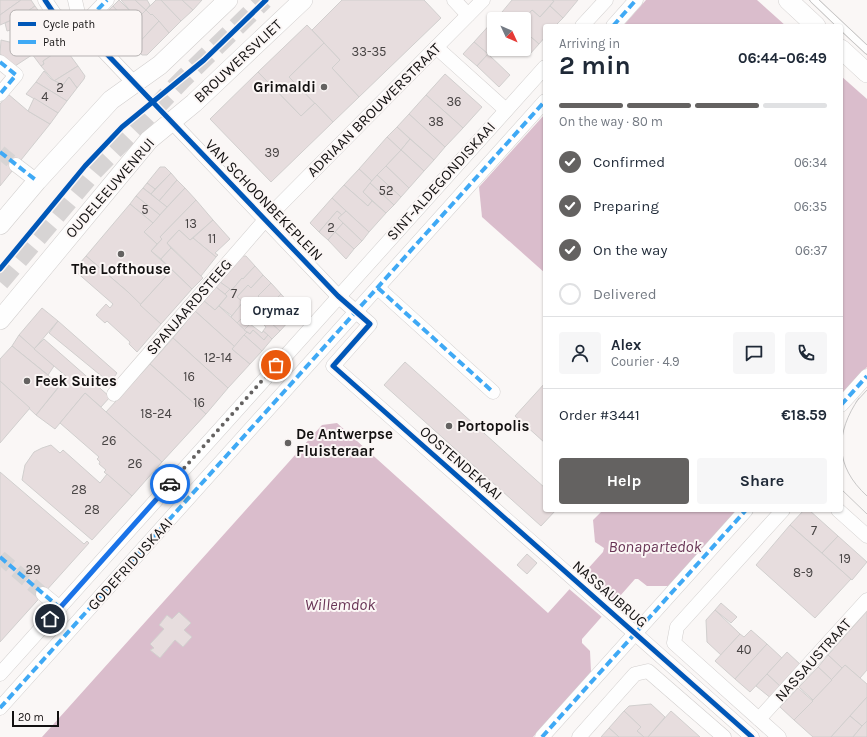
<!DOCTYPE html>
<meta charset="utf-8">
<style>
:root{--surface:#fff;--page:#f6f6f7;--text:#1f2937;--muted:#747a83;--line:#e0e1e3;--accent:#646261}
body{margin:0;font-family:Karla,sans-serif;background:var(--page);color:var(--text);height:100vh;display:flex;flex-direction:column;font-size:15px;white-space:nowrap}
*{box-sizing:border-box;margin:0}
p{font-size:13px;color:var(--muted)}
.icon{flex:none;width:22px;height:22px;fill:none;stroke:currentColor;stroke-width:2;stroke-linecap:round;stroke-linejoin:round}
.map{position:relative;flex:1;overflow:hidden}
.side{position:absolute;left:543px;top:24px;width:300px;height:488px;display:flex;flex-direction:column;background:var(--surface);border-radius:4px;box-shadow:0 1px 3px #0004}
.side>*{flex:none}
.needle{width:26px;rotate:134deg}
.controls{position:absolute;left:487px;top:12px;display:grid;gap:8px}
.controls a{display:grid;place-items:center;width:44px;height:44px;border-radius:4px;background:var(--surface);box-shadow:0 1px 3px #0004;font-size:20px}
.scale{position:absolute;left:12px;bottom:10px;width:47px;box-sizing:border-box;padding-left:4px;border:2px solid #131111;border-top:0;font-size:11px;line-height:14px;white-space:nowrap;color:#131111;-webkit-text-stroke:3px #fbf6f5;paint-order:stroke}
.pin{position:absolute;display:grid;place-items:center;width:34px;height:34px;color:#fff;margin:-17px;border:2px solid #fff;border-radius:50%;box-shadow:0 1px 4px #0007}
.courier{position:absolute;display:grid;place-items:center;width:40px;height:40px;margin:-20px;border:3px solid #1a73e8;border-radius:50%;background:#fff;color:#222;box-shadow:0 1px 5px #0007}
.bubble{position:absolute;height:28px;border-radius:4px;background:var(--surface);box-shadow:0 1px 3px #0004;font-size:13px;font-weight:700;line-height:28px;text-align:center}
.head em{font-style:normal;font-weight:700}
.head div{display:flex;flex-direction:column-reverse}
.head{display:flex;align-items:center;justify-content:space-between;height:68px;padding:0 16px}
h1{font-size:26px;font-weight:700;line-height:30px}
.bar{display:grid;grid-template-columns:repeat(4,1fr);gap:6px 4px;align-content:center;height:48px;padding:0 16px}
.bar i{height:5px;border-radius:3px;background:var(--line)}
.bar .selected{background:var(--accent)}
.bar p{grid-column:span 4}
.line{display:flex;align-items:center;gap:10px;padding:0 16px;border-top:1px solid var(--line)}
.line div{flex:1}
.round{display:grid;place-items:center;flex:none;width:42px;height:42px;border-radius:4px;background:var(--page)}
ol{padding:0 16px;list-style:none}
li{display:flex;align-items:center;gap:12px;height:44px}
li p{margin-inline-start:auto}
li .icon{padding:4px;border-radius:50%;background:var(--accent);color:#fff;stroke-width:4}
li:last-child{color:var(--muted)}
li i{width:22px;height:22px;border:2px solid var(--line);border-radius:50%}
.button{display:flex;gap:8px;margin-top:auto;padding:8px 16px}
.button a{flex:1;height:46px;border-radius:4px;background:var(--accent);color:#fff;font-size:16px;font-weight:700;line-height:46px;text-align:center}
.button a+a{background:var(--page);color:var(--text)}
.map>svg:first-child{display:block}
</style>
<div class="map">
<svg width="867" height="737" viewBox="0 0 867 737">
<rect width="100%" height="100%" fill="#faf7f6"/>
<g fill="#dabdcc">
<polygon points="646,0 757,0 786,26 623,26"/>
<polygon points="841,76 867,99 867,367 841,395"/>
<polygon points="545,114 545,273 482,217 479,187"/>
<polygon points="337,423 548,613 603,552 604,548 595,542 593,520 603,510 738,510 669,586 647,586 638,579 635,579 582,639 582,643 590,651 591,672 533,737 42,737 322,425"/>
</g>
<polygon fill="#faf7f6" points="582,573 616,604 603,618 568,588"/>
<g fill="#e7ddde" stroke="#d1cfce">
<polygon points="0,0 21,0 0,15"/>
<polygon points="21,0 31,0 35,6 21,16 0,25 0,15"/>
<polygon points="119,0 133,14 130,16 137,23 132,29 113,6"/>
<polygon points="121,0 135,0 146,10 139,17 140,19 137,23 130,16 133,14"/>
<polygon points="135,0 147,0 150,5 146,10"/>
<polygon points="156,0 161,0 181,21 169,33 152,14 151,15 146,10"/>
<polygon points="161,0 182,0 193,10 181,21"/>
<polygon points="182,0 202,0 193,10"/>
<polygon points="342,0 424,0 441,18 359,97 332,68 340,60 312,30"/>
<polygon points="512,0 552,0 554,1 540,17 532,10 524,19 510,19 502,12"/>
<polygon points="552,0 578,0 563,18 550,6 554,1"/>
<polygon points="35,6 45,20 7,31 5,23 21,16"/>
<polygon points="113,6 127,22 123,26 117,23 113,28 104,20 104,15"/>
<polygon points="550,6 563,18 555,26 545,26 545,37 539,44 524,31 524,19 532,10 540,17"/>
<polygon points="146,10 151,15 152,14 159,21 134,48 124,38 140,19 139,17"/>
<polygon points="502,12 510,19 495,19"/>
<polygon points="45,20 58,38 15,66 0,54 1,40 22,45 29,31 27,25"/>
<polygon points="159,21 169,33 147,55 142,55 134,48"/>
<polygon points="493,21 494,23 494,46 488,54 474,42"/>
<polygon points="307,25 324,43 289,77 315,103 301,116 258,72"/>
<polygon points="524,31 539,44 529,55 523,49"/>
<polygon points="58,38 64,47 43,61 44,64 41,66 32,54"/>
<polygon points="474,42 488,54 477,66 463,54"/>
<polygon points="324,43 340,60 332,68 359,97 333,122 289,77"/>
<polygon points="64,47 78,66 54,81 41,66 44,64 43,61"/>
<polygon points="488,54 510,75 499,87 477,66"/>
<polygon points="78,66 85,76 84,79 77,88 69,77 63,85 54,81"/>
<polygon points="44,71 51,79 63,85 69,77 77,88 67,101 36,82"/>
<polygon points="258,72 301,116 315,103 333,122 271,182 210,119"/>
<polygon points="445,74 482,107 463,128 426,95"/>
<polygon points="36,82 67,101 58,113 26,94"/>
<polygon points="8,94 28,111 50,124 0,186 0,104"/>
<polygon points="426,95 463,128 445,147 409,114"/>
<polygon points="34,98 58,113 50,124 28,111"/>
<polygon points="409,114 445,147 434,160 397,127"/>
<polygon points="397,127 410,139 401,150 387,137"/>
<polygon points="387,137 401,150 372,181 359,169"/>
<polygon points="410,139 434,160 424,171 401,150"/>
<polygon points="401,150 424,171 409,188 386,166"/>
<polygon points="386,166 409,188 401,197 377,175"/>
<polygon points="160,167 165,167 171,173 155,189 147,183"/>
<polygon points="359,169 372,181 363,192 372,201 368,206 344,185"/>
<polygon points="171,173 177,180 159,201 151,194"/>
<polygon points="377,175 401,197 394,205 370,183"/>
<polygon points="177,180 185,188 167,207 159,201"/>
<polygon points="147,183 155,189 151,194 143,188"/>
<polygon points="370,183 394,205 386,213 363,192"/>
<polygon points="344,185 368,206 372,201 386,213 369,232 332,198"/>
<polygon points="143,188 167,207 160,215 136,196"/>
<polygon points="185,188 196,200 160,237 162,239 157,244 144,232"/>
<polygon points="136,196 160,215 153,223 130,204"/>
<polygon points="332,198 346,211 342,215 337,211 319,232 310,223"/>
<polygon points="196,200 213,220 190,240 179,230 167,243 171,248 161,259 151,251 162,239 160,237"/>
<polygon points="130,204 153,223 144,232 157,244 151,251 172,270 140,305 128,292 86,256"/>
<polygon points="337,211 342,215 338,218 343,223 328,240 319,232"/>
<polygon points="346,211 369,232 362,241 338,218"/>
<polygon points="213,220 230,239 215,253 218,255 216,257 193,238"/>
<polygon points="343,223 362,241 354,249 335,232"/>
<polygon points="179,230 190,240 193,238 216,257 201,276 167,243"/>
<polygon points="335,232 354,249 346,259 328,240"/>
<polygon points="171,248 203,278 192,289 161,259"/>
<polygon points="86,256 128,292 161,324 137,352 129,344 130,342 107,321 105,323 96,315 106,304 110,308 113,304 74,270"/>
<polygon points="242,256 246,256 255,266 243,279 242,278 231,291 220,282"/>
<polygon points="255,266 263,275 251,288 248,285 237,297 243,302 232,316 219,306 227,296 225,294 230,289 231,291 242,278 243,279"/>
<polygon points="172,270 192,289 161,324 140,305"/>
<polygon points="263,275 271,283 258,296 261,299 237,323 231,317 243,302 237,297 248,285 251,288"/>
<polygon points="220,282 230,289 225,294 216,287"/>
<polygon points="271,283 281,294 244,330 237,323 261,299 258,296"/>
<polygon points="216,287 227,296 215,310 204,301"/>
<polygon points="281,294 289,303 268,321 261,314"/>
<polygon points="204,301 215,310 219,306 247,332 235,347 195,311"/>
<polygon points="289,303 297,312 280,331 268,321"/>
<polygon points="42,308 58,321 34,349 19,335"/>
<polygon points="195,311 235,347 232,349 250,364 228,388 173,338"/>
<polygon points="261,314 280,331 272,339 263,331 266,327 257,318"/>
<polygon points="58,321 117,373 110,383 49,333"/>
<polygon points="250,324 262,333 263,331 268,335 264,340 253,330 250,334 244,330"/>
<polygon points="253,330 264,340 268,335 272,339 262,351 244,335 247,332 250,334"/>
<polygon points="19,335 54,366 48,375 12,346"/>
<polygon points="244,335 262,351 250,364 232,349"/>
<polygon points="173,338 228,388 206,414 150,364"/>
<polygon points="44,339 110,397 101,407 85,393 55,429 36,415 67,377 34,349"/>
<polygon points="12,346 60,385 36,415 0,381 0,359"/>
<polygon points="405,362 545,488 545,510 556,510 541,526 384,385"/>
<polygon points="150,364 206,414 162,462 106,412"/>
<polygon points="0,381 30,408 0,443"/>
<polygon points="545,383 545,443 515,416"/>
<polygon points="85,393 162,462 132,496 104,472 106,470 99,464 100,462 97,459 99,457 60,423"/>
<polygon points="51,445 60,453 63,450 100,483 107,474 132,496 92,540 22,480 25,465 34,452 42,448"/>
<polygon points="0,472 84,544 87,541 89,543 0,642"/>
<polygon points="804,510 809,510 838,536 822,553 790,525"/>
<polygon points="790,525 851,579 815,618 756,565"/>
<polygon points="838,536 867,562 852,580 822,553"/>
<polygon points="527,554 537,563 527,574 517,565"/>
<polygon points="721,603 737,617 731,623 715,610"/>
<polygon points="715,610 740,634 721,655 707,642 706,620"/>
<polygon points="867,611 867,670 860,678 845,665 842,668 828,655"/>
<polygon points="179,612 191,623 184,630 192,637 183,647 175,640 160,658 150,650 154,648 150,644 164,629 159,625 167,615 172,619"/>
<polygon points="751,630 767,644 735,679 715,661 740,634 744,637"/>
<polygon points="767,644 782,658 750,692 735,679"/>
<polygon points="787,652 802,666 782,688 767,674"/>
<polygon points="828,655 842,668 832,680 818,667"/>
<polygon points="845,665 867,684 867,697 831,737 813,737 794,720"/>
<polygon points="818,667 832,680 813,700 799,687"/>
<polygon points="767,674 782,688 772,699 756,686"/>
<polygon points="798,688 813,701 794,720 780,707"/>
<polygon points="867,697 867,721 862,726 850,716"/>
<polygon points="651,704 665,717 648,737 644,737 637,731 641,727 624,711 629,706"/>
<polygon points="624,711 641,727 637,731 644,737 619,737 609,728"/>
<polygon points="671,711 700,737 648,737"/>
<polygon points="850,716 862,726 853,737 831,737"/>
<polygon points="867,721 867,737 853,737 862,726"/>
<polygon points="609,728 619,737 601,737"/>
</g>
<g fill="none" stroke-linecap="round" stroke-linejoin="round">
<g stroke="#d7d4d4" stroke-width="14" stroke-dasharray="14 7" stroke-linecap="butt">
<polyline points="0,152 16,165"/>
<polyline points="0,557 43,594"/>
</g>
<polyline stroke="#d7d4d4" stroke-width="19" stroke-dasharray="19 10" stroke-linecap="butt" points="0,282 94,171 183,79 264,0"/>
<defs>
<polyline id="lane" points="814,0 867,50"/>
<g id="street">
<polyline points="45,0 55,15 81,27 134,83"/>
<polyline points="75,0 81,27"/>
<polyline points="454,0 468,15"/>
<polyline points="582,26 606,0"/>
<polyline points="613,26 636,0"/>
<polyline points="81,27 107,0"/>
<polyline points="436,47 506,110"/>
<polyline points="0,62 16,75 0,94"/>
<polyline points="172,122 338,296 370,324 333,366 752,737"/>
<polyline points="16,165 37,181"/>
<polyline points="378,288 493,392"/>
<polyline points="114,394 265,220 483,0"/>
<polyline points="841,405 867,376"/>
<polyline points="838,510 867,536"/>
<polyline points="43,594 60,608"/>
<polyline points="0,674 545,67"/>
<polyline points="0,708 545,101"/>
<polyline points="759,719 867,600"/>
<polyline points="542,737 746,510"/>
<polyline points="579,737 635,674 648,671 724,737"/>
<polyline points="779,737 674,643 677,627 783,510"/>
</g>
<g id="secondary">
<polyline points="788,0 816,26"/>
<polyline points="841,49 867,73"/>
<polyline points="0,225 37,181 111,100 160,65 228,0"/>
<polyline points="0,320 149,140 194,103 303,0"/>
</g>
</defs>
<use href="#lane" stroke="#d2cfce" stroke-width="8"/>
<use href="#street" stroke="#d2cfce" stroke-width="15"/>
<use href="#secondary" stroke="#d2cfce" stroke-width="20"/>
<use href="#lane" stroke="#fefefe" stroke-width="7"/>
<use href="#street" stroke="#fefefe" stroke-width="14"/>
<use href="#secondary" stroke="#fefefe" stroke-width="19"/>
<g stroke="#c8c7c7" stroke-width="1">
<polyline points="809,0 836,26"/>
<polyline points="819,0 867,45"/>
<polyline points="841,31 867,55"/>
<path d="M859 398C835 433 834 466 867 496"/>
<polyline points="856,402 867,390"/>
<polyline points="841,489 867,514"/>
</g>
<g stroke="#3fa9f5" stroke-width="4" stroke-dasharray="8 4" stroke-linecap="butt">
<polyline points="613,26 636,0"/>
<polyline points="81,27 107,0"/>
<polyline points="0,62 16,75 0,94"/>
<polyline points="0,152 37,181"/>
<polyline points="378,288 493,392"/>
<polyline points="841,405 867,376"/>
<polyline points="0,557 60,608"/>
<polyline points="0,708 545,101"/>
<polyline points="542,737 746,510"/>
</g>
<defs>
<g id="cycleway">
<polyline points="45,0 55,15 81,27 338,296 370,324 333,366 752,737"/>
<polyline points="0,269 85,166 122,127 204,60 266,0"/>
</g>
</defs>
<use href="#cycleway" stroke="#fbf6f5" stroke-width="8"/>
<use href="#cycleway" stroke="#0057b8" stroke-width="5"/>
</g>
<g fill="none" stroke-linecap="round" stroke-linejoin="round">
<polyline stroke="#646261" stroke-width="4" stroke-dasharray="0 7.2" points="170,484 276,365"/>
<polyline stroke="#1a73e8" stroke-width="5" points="50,619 170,484"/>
</g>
<g fill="#646261" stroke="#fbf6f5" stroke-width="1.5">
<circle cx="324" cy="87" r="4"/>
<circle cx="121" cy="254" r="4"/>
<circle cx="27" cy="381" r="4"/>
<circle cx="449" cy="426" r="4"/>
<circle cx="288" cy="443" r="4"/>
</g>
<g text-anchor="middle" stroke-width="4" stroke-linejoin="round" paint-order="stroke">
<g font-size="13" fill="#484444">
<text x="369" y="56">33-35</text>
<text x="60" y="92">2</text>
<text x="45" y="101">4</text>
<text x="454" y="106">36</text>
<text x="436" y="126">38</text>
<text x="272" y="157">39</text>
<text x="386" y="195">52</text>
<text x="145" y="214">5</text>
<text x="191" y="228">13</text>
<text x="331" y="232">2</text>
<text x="212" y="243">11</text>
<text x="234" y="298">7</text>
<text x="218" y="362">12-14</text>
<text x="189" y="381">16</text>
<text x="199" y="407">16</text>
<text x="156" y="418">18-24</text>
<text x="109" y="445">26</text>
<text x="135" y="468">26</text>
<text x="79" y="494">28</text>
<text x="92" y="514">28</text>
<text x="814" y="535">7</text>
<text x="845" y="563">19</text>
<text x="33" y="574">29</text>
<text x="803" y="577">8-9</text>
<text x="744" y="654">40</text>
</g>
<g font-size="15" fill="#131111" stroke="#fbf6f5">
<text transform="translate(238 61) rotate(-43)" y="5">BROUWERSVLIET</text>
<text transform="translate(374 110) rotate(-45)" y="5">ADRIAAN BROUWERSTRAAT</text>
<text transform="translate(441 181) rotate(-48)" y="5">SINT-ALDEGONDISKAAI</text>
<text transform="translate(110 188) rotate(-49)" y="5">OUDELEEUWENRUI</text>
<text transform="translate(264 200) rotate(46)" y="5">VAN SCHOONBEKEPLEIN</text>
<text transform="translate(189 307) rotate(-49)" y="5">SPANJAARDSTEEG</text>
<text transform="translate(461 463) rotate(41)" y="5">OOSTENDEKAAI</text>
<text transform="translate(130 564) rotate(-48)" y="5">GODEFRIDUSKAAI</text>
<text transform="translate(610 594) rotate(41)" y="5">NASSAUBRUG</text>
<text transform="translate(813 660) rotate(-48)" y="5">NASSAUSTRAAT</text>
</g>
<g font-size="15" font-weight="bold" fill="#131111" stroke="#fbf6f5" text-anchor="start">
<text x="316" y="92" text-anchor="end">Grimaldi</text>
<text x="121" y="274" text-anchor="middle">The Lofthouse</text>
<text x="35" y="386">Feek Suites</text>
<text x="457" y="431">Portopolis</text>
<text x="296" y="439">De Antwerpse<tspan x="296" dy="17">Fluisteraar</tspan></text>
</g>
<g font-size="16" font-style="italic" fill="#693556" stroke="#fbf6f5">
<text x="655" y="552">Bonapartedok</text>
<text x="340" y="610">Willemdok</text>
</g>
</g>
<rect x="10" y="10" width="132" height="46" rx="6" fill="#fbf6f5" stroke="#b5b1b1" stroke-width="1"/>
<rect x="18" y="22" width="18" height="4" fill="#0057b8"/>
<rect x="18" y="40" width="18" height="4" fill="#3fa9f5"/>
<g font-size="11" fill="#131111">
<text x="43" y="28">Cycle path</text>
<text x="43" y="46">Path</text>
</g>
</svg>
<div class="controls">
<a><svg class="needle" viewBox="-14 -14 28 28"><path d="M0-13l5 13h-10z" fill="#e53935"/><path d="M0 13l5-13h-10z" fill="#747a83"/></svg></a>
</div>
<div class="scale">20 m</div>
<div class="pin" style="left:276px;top:365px;background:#ea580c"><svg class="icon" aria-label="bag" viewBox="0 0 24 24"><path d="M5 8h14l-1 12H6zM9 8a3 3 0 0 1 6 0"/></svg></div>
<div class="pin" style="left:50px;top:619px;background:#1f2937"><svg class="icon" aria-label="home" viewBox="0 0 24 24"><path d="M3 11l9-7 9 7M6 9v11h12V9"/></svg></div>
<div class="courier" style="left:170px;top:484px"><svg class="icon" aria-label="car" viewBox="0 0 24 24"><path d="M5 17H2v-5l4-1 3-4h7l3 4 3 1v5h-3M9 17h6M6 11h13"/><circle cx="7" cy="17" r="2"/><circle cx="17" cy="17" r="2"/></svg></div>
<div class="bubble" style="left:241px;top:297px;width:70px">Orymaz</div>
<section class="side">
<div class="head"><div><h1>2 min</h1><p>Arriving in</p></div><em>06:44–06:49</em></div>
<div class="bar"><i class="selected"></i><i class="selected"></i><i class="selected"></i><i></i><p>On the way · 80 m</p></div>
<ol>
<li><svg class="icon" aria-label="check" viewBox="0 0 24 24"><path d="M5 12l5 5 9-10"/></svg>Confirmed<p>06:34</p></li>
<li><svg class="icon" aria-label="check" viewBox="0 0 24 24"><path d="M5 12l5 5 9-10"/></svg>Preparing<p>06:35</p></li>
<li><svg class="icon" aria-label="check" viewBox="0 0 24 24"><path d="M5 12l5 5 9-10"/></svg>On the way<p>06:37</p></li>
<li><i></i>Delivered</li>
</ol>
<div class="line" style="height:72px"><a class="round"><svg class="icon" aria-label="person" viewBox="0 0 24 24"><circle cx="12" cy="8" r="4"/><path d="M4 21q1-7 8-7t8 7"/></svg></a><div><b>Alex</b><p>Courier · 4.9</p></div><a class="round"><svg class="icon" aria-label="chat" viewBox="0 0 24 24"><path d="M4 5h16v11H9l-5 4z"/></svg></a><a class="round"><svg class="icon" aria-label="phone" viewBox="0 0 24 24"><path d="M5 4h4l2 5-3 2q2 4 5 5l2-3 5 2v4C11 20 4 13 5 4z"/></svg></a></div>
<div class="line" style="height:52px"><div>Order #3441</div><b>€18.59</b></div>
<div class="button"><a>Help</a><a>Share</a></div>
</section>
</div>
